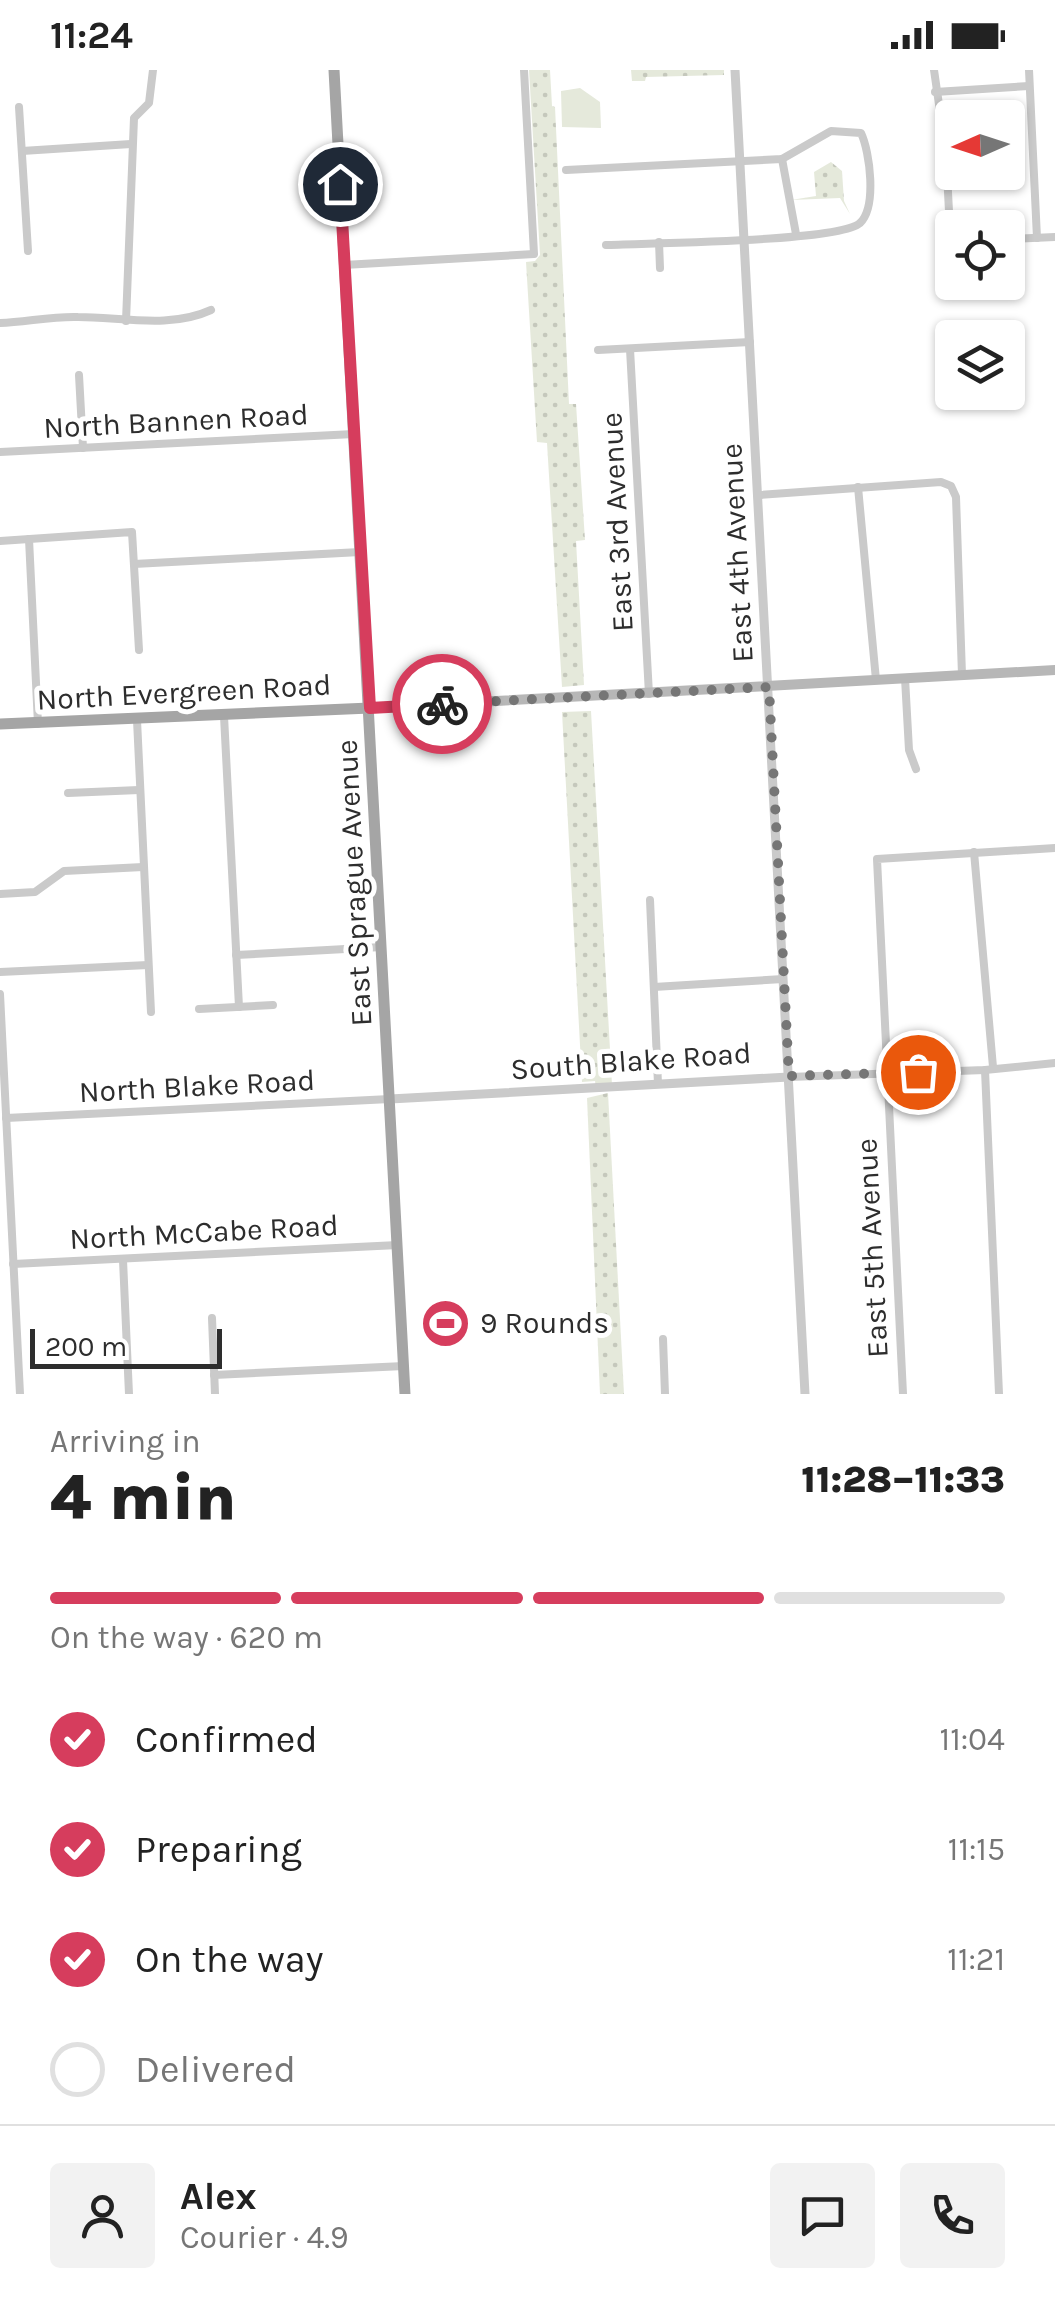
<!DOCTYPE html>
<meta charset="utf-8">
<style>
:root{--surface:#fff;--page:#f2f2f2;--text:#222;--muted:#767676;--line:#e0e0e0;--accent:#d63d5d}
body{margin:0;font-family:Karla,sans-serif;background:var(--page);color:var(--text);height:100vh;display:flex;flex-direction:column;font-size:38px;white-space:nowrap}
*{box-sizing:border-box;margin:0}
p{font-size:32px;color:var(--muted)}
.icon{flex:none;width:55px;height:55px;fill:none;stroke:currentColor;stroke-width:2;stroke-linecap:round;stroke-linejoin:round}
.map{position:relative;height:1324px;overflow:hidden}
.panel{display:flex;flex-direction:column;background:var(--surface);flex:1}
.panel>*{flex:none}
.needle{width:65px;rotate:267deg}
.controls{position:absolute;left:935px;top:30px;display:grid;gap:20px}
.controls a{display:grid;place-items:center;width:90px;height:90px;border-radius:10px;background:var(--surface);box-shadow:0 2px 8px #0004;font-size:50px}
.scale{position:absolute;left:30px;bottom:25px;width:192px;box-sizing:border-box;padding-left:10px;border:5px solid #2d2d2d;border-top:0;font-size:28px;line-height:35px;white-space:nowrap;color:#2d2d2d;-webkit-text-stroke:8px #fff;paint-order:stroke}
.pin{position:absolute;display:grid;place-items:center;width:85px;height:85px;color:#fff;margin:-42px;border:5px solid #fff;border-radius:50%;box-shadow:0 2px 10px #0007}
.courier{position:absolute;display:grid;place-items:center;width:100px;height:100px;margin:-50px;border:8px solid #d63d5d;border-radius:50%;background:#fff;color:#222;box-shadow:0 2px 12px #0007}
.headline em{font-style:normal;font-weight:800}
.headline div{display:flex;flex-direction:column-reverse}
.headline{display:flex;align-items:center;justify-content:space-between;height:170px;padding:0 50px}
h1{font-size:65px;font-weight:800;line-height:75px}
.bar{display:grid;grid-template-columns:repeat(4,1fr);gap:15px 10px;align-content:center;height:120px;padding:0 50px}
.bar i{height:12px;border-radius:8px;background:var(--line)}
.bar .on{background:var(--accent)}
.bar p{grid-column:span 4}
.line{display:flex;align-items:center;gap:25px;padding:0 50px;border-top:2px solid var(--line)}
.line div{flex:1}
.round{display:grid;place-items:center;flex:none;width:105px;height:105px;border-radius:10px;background:var(--page)}
ol{padding:0 50px;list-style:none}
li{display:flex;align-items:center;gap:30px;height:110px}
li p{margin-inline-start:auto}
li .icon{padding:10px;border-radius:50%;background:var(--accent);color:#fff;stroke-width:4}
li:last-child{color:var(--muted)}
li i{width:55px;height:55px;border:5px solid var(--line);border-radius:50%}
.status{display:flex;justify-content:space-between;align-items:center;height:70px;padding:0 50px;background:var(--surface);direction:ltr}
.status svg{height:28px;fill:currentColor}
.map>svg:first-child{display:block}
</style>
<div class="status"><b>11:24</b><svg viewBox="0 0 49 12"><path d="M0 12V9h3v3zM5 12V6h3v6zM10 12V3h3v9zM15 12V0h3v12zM26 1h20v11H26zM47 4h2v5h-2z"/></svg></div>
<div class="map">
<svg width="1055" height="1324" viewBox="0 0 1055 1324">
<defs>
<pattern id="park-dots" width="8" height="8" patternUnits="userSpaceOnUse" patternTransform="scale(2.5)"><rect width="8" height="8" fill="#e5e9db"/><path d="M2 2h.1M6 6h.1" fill="none" stroke="#c5c8bc" stroke-width="1.8" stroke-linecap="round"/></pattern>
</defs>
<rect width="100%" height="100%" fill="#fff"/>
<g fill="url(#park-dots)">
<polygon points="529,0 550,0 552,36 555,37 569,334 576,334 585,470 576,471 584,615 562,617 547,373 537,372 526,192 535,191 540,185"/>
<polygon points="631,0 724,0 724,5 646,7 645,11 632,11"/>
<polygon points="831,92 842,101 844,131 850,144 840,128 791,130 816,126 814,102"/>
<polygon points="591,641 612,1015 596,1016 595,1011 582,1012 562,642"/>
<polygon points="608,1023 624,1324 600,1324 587,1028"/>
</g>
<polygon fill="#e5e9db" points="580,18 600,32 601,58 562,57 561,21"/>
<g fill="none" stroke-linecap="round" stroke-linejoin="round">
<g stroke="#cacaca" stroke-width="8">
<polyline points="934,0 946,83 952,200"/>
<polyline points="1029,0 1037,168"/>
<polyline points="935,22 1029,16"/>
<polyline points="19,37 28,181"/>
<polyline points="22,81 131,74"/>
<polyline points="782,89 796,164"/>
<path d="M566 100 782 89 831 61 861 63C870 82 877 137 860 153 839 172 646 173 606 175"/>
<polyline points="1008,169 1055,167"/>
<polyline points="659,172 660,198"/>
<polyline points="344,195 534,184 524,0"/>
<polyline points="126,251 134,48 149,33 153,0"/>
<path d="M0 253C26 252 53 246 78 247 121 247 170 259 211 240"/>
<polyline points="630,279 649,624"/>
<polyline points="598,280 750,272"/>
<polyline points="79,305 83,378"/>
<polyline points="0,382 354,364"/>
<polyline points="858,417 876,610"/>
<polyline points="760,425 941,412 951,416 956,427 962,605"/>
<polyline points="29,469 38,654"/>
<polyline points="0,471 132,462 139,580"/>
<polyline points="134,494 360,482"/>
<polyline points="905,608 909,680 916,699"/>
<polyline points="224,646 239,937"/>
<polyline points="137,650 151,942"/>
<polyline points="68,723 139,720"/>
<polyline points="974,782 993,997"/>
<polyline points="0,824 35,822 64,801 143,797"/>
<polyline points="650,830 658,1014"/>
<polyline points="236,885 382,877"/>
<polyline points="0,902 148,895"/>
<polyline points="654,917 783,909"/>
<polyline points="0,924 20,1324"/>
<polyline points="199,939 273,935"/>
<polyline points="985,1000 999,1324"/>
<polyline points="789,1007 985,1000 1055,993"/>
<polyline points="6,1048 390,1029"/>
<polyline points="123,1190 129,1324"/>
<polyline points="13,1194 398,1175"/>
<polyline points="212,1248 215,1324"/>
<polyline points="663,1269 665,1324"/>
<polyline points="214,1305 404,1296"/>
<polyline points="903,1324 877,789 1055,778"/>
</g>
<g stroke="#cacaca" stroke-width="9">
<polyline points="735,0 805,1324"/>
<polyline points="390,1029 789,1007"/>
</g>
<polyline stroke="#b7b7b7" stroke-width="10" points="370,638 1055,600"/>
<g stroke="#a5a5a5" stroke-width="11">
<polyline points="334,0 405,1324"/>
<polyline points="0,654 370,638"/>
</g>
</g>
<g fill="none" stroke-linecap="round" stroke-linejoin="round">
<polyline stroke="#767676" stroke-width="10" stroke-dasharray="0 18" points="442,634 769,617 789,1006 918,1002"/>
<polyline stroke="#d63d5d" stroke-width="12" points="340,114 370,638 442,634"/>
</g>
<defs>
<symbol id="stadium-disc" viewBox="-11 -11 22 22"><circle r="9.5" fill="#d63d5d" stroke="#fff"/><path d="M0-5a6.5 5 0 1 0 0 10a6.5 5 0 1 0 0-10ZM-3.5-1.8h7v3.6h-7Z" fill="#fff"/></symbol>
</defs>
<g fill-rule="evenodd">
<use href="#stadium-disc" x="418" y="1226" width="55" height="55"/>
</g>
<g text-anchor="middle" stroke-width="10" stroke-linejoin="round" paint-order="stroke">
<g font-size="30" fill="#2d2d2d" stroke="#fff">
<text transform="translate(176 351) rotate(-3)" y="10">North Bannen Road</text>
<text transform="translate(617 452) rotate(-93)" y="10">East 3rd Avenue</text>
<text transform="translate(737 483) rotate(-93)" y="10">East 4th Avenue</text>
<text transform="translate(184 622) rotate(-3)" y="10">North Evergreen Road</text>
<text transform="translate(354 813) rotate(-93)" y="10">East Sprague Avenue</text>
<text transform="translate(631 991) rotate(-4)" y="10">South Blake Road</text>
<text transform="translate(197 1016) rotate(-3)" y="10">North Blake Road</text>
<text transform="translate(204 1162) rotate(-3)" y="10">North McCabe Road</text>
<text transform="translate(872 1178) rotate(-93)" y="10">East 5th Avenue</text>
</g>
<g font-size="30" fill="#2d2d2d" stroke="#fff" text-anchor="start">
<text x="480" y="1263">9 Rounds</text>
</g>
</g>
</svg>
<div class="controls">
<a><svg class="needle" viewBox="-14 -14 28 28"><path d="M0-13l5 13h-10z" fill="#e53935"/><path d="M0 13l5-13h-10z" fill="#767676"/></svg></a>
<a><svg class="icon" aria-label="locate" viewBox="0 0 24 24"><circle cx="12" cy="12" r="6"/><path d="M12 2v4M12 18v4M2 12h4M18 12h4"/></svg></a>
<a><svg class="icon" aria-label="layers" viewBox="0 0 24 24"><path d="M12 4l9 5-9 5-9-5zM3 14l9 5 9-5"/></svg></a>
</div>
<div class="scale">200 m</div>
<div class="pin" style="left:918px;top:1002px;background:#ea580c"><svg class="icon" aria-label="bag" viewBox="0 0 24 24"><path d="M5 8h14l-1 12H6zM9 8a3 3 0 0 1 6 0"/></svg></div>
<div class="pin" style="left:340px;top:114px;background:#1f2937"><svg class="icon" aria-label="home" viewBox="0 0 24 24"><path d="M3 11l9-7 9 7M6 9v11h12V9"/></svg></div>
<div class="courier" style="left:442px;top:634px"><svg class="icon" aria-label="bike" viewBox="0 0 24 24"><circle cx="6" cy="16" r="4"/><circle cx="18" cy="16" r="4"/><path d="M6 16l4-8h5l3 8M10 8l3 8H6M13 5h3"/></svg></div>
</div>
<section class="panel">
<div class="headline"><div><h1>4 min</h1><p>Arriving in</p></div><em>11:28–11:33</em></div>
<div class="bar"><i class="on"></i><i class="on"></i><i class="on"></i><i></i><p>On the way · 620 m</p></div>
<ol>
<li><svg class="icon" aria-label="check" viewBox="0 0 24 24"><path d="M5 12l5 5 9-10"/></svg>Confirmed<p>11:04</p></li>
<li><svg class="icon" aria-label="check" viewBox="0 0 24 24"><path d="M5 12l5 5 9-10"/></svg>Preparing<p>11:15</p></li>
<li><svg class="icon" aria-label="check" viewBox="0 0 24 24"><path d="M5 12l5 5 9-10"/></svg>On the way<p>11:21</p></li>
<li><i></i>Delivered</li>
</ol>
<div class="line" style="height:180px"><a class="round"><svg class="icon" aria-label="person" viewBox="0 0 24 24"><circle cx="12" cy="8" r="4"/><path d="M4 21q1-7 8-7t8 7"/></svg></a><div><b>Alex</b><p>Courier · 4.9</p></div><a class="round"><svg class="icon" aria-label="chat" viewBox="0 0 24 24"><path d="M4 5h16v11H9l-5 4z"/></svg></a><a class="round"><svg class="icon" aria-label="phone" viewBox="0 0 24 24"><path d="M5 4h4l2 5-3 2q2 4 5 5l2-3 5 2v4C11 20 4 13 5 4z"/></svg></a></div>
</section>
